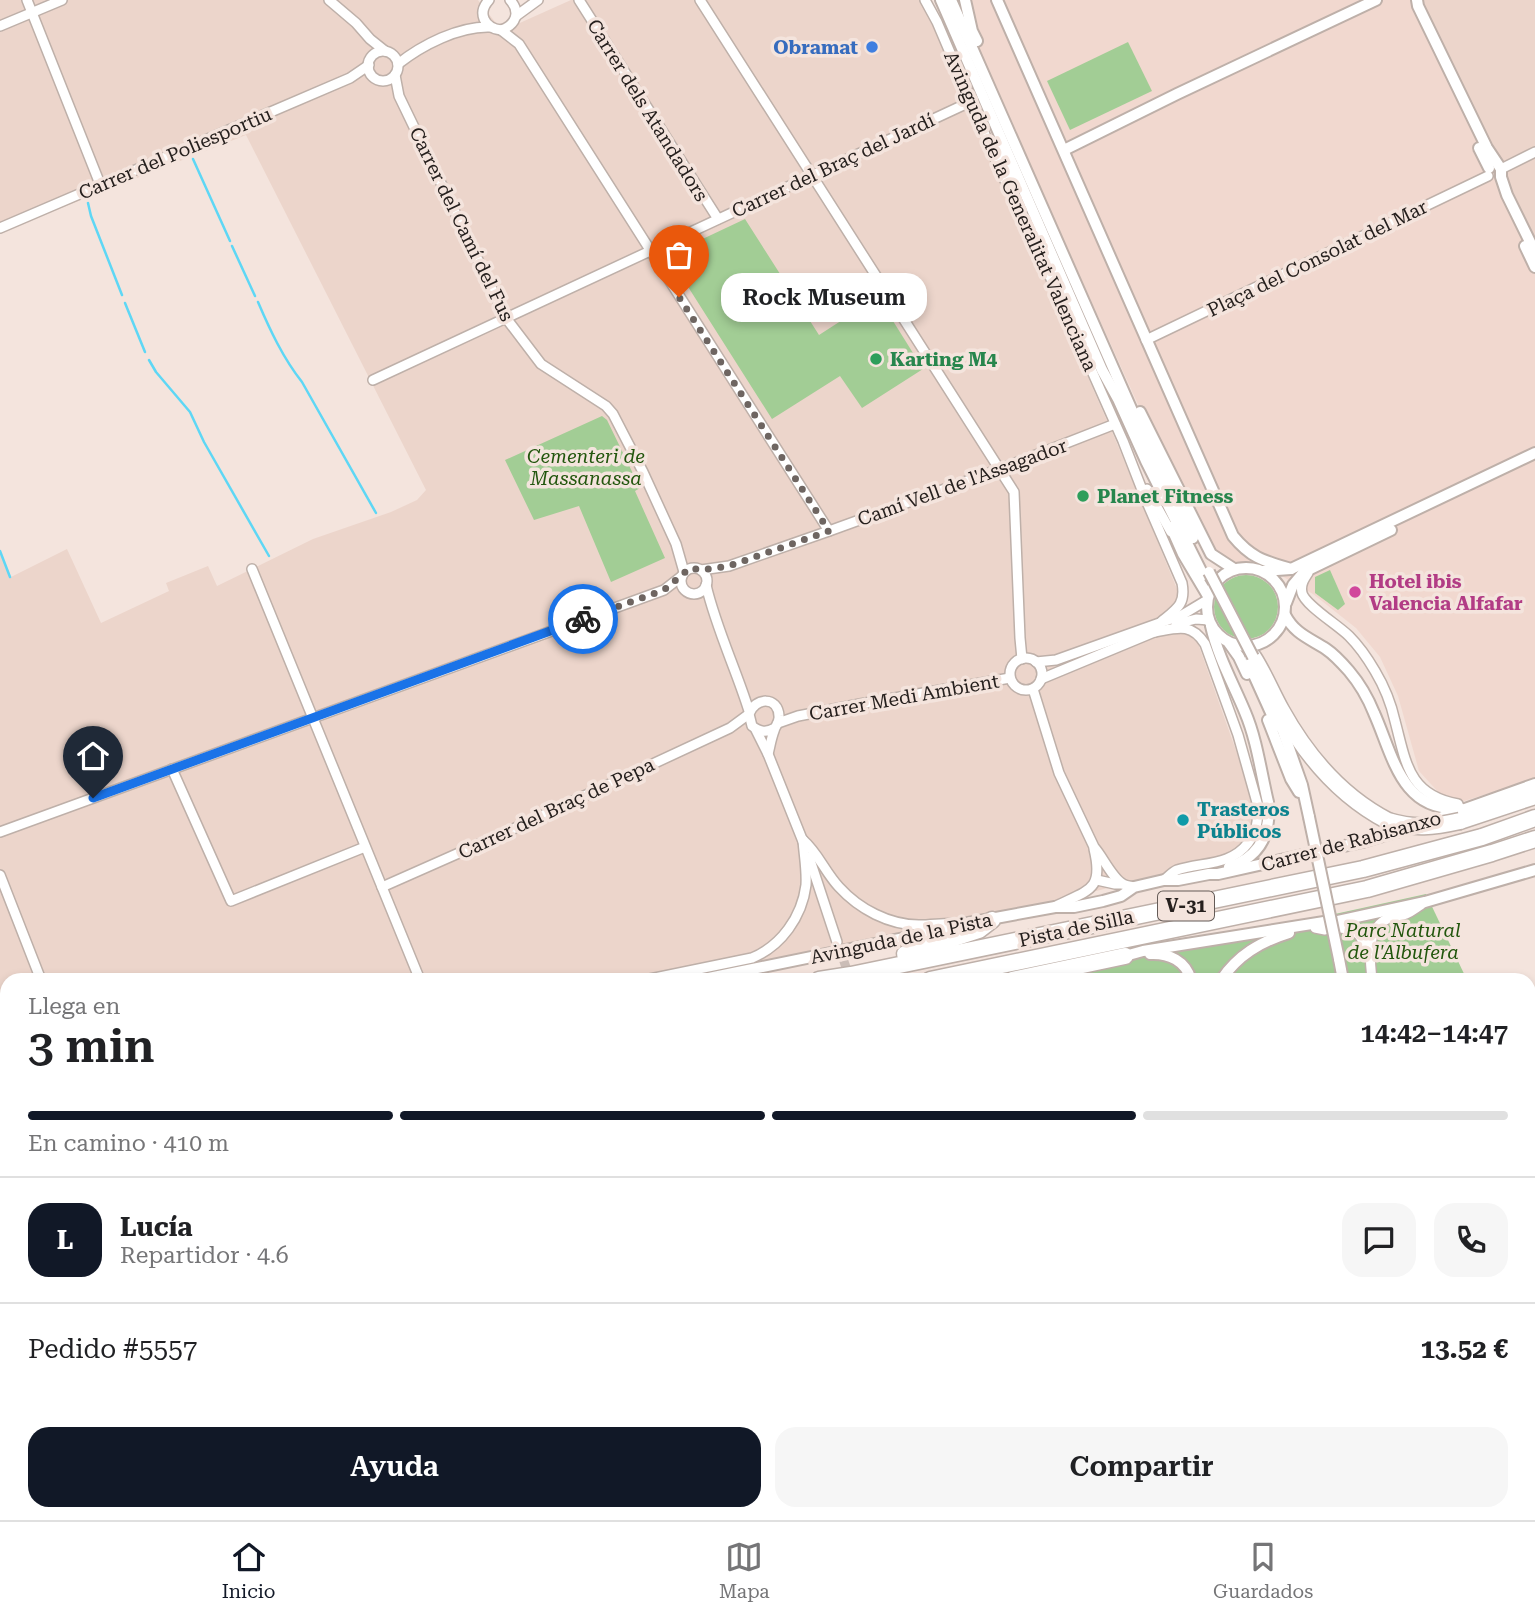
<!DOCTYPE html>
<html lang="es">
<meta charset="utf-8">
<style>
:root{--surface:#fff;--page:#f6f6f6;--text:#202124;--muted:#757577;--line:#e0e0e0;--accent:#111827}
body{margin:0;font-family:"Roboto Serif",serif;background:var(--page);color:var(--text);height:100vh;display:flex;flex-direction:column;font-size:26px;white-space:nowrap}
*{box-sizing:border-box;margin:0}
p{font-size:23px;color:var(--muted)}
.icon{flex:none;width:38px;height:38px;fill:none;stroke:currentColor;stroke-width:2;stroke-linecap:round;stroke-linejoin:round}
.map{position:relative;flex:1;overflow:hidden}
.details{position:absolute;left:0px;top:973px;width:1536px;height:548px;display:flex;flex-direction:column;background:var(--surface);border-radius:21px 21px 0 0;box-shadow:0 4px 10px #0003}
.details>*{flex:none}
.pin{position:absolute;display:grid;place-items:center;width:60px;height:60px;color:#fff;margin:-72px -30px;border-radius:50% 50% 50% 0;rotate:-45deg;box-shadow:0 0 7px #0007}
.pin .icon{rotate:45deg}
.courier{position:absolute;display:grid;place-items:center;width:70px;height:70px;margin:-35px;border:5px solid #1a73e8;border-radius:50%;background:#fff;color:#222;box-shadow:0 2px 9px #0007}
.bubble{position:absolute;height:49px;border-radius:21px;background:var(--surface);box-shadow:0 4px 10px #0003;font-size:23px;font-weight:600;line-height:49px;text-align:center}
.head em{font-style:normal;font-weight:600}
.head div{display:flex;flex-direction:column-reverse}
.head{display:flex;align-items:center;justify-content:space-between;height:119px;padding:0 28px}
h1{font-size:46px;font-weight:600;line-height:52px}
.bar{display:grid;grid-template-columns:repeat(4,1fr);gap:10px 7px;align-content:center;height:84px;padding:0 28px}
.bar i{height:9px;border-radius:5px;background:var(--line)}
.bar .selected{background:var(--accent)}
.bar p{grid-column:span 4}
.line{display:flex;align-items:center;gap:18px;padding:0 28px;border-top:2px solid var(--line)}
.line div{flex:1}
.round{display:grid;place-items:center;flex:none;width:74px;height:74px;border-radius:21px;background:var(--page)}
.action{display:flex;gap:14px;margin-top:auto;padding:14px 28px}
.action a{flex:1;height:80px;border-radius:21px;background:var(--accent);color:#fff;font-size:28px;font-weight:600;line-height:80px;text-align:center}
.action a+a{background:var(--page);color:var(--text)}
.menu{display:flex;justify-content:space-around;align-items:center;height:98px;border-top:2px solid var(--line);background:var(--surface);font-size:19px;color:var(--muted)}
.menu a{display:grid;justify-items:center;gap:4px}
.menu .selected{color:var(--accent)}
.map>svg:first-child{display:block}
</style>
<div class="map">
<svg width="1535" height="1520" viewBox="0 0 1535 1520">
<rect width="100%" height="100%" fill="#f4e4dd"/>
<polygon fill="#f1d8cf" points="959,0 1417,0 1535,251 1535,779 1461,802 1441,795 1419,771 1398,696 1380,657 1356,628 1313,594 1280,575 1208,559 963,18"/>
<g fill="#ecd5cb">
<polygon points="0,0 478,0 502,31 571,0 920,0 923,3 1116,441 1189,618 1250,790 1257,824 1239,854 1019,911 677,980 7,980 7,1119 0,1121 0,551 11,577 67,549 101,623 169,591 166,583 208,566 217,586 313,539 391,512 417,500 426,490 246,135 0,232"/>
<polygon points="1417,0 1535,0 1535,251"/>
</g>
<g fill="#a2cd95">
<polygon points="1128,42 1152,91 1070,130 1047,81"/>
<polygon points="745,219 819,335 878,297 923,369 862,408 840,376 772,419 671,260 675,252"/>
<polygon points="602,416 607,420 640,488 635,491 665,558 611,582 579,506 534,520 505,460"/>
<polygon points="1330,570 1345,604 1338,610 1315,593 1315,577"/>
<circle cx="1246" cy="607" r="32"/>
<polygon points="1426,894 1467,980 1035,980"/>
<polygon points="1530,1113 1535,1124 1535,1520 0,1520 0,1206 7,1205 7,1514 1530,1514"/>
</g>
<polygon fill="#5ed7f5" points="0,1388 7,1399 7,1496 0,1484"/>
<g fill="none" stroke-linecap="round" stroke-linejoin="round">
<g stroke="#5ed7f5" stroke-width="2.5">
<polyline points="193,159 230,241"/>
<polyline points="88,203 91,216 122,295"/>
<polyline points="232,246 255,296"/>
<path d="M258 302C270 330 283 358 302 382L376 513"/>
<polyline points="125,303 145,352"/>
<polyline points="149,360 156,372 190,412 204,442 269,556"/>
<polyline points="0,551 10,577"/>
<polyline points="1530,1236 1535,1234"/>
</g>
<polyline stroke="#5ed7f5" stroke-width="9" points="1037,1514 1039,1520"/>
<polyline stroke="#cbbdb7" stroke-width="9" stroke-dasharray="9 4.5" stroke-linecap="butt" points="839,947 849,976"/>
<defs>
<g id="minor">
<polyline points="27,0 100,184"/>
<polyline points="329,0 356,23 370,39 385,51"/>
<path d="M489 0C477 13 484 28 501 30 516 25 521 12 510 0"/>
<polyline points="579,0 718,219"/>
<polyline points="700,0 1014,492 1020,638 1022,659"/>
<path d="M925 0 937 22 1003 177 1015 198 1123 441 1146 500 1182 583C1186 604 1177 609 1162 621"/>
<polyline points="516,16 538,0"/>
<polyline points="0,26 62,0"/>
<polyline points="501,30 519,44 829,531"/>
<circle cx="383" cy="66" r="15"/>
<path d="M398 64C422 45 459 26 490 27"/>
<polyline points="395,75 399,96 506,318 541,364 606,406 613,414 643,472 676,544 684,572"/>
<polyline points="1501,169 1535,152"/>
<polyline points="0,228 350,78 369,65"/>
<polyline points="1146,340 1488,176"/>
<polyline points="373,380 970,102"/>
<polyline points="1147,489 1171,532"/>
<circle cx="694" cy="581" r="13"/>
<polyline points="252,569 420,980"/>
<polyline points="701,570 729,566 829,531 1000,469 1115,424"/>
<path d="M1308 573C1304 579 1300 585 1302 593 1305 605 1338 625 1349 636 1359 646 1368 659 1375 671 1384 686 1391 703 1395 721 1406 762 1408 795 1458 804"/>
<path d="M706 585C716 628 736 669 749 711"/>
<polyline points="1176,624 1196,619 1209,620"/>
<path d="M1155 632C1177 628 1191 622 1205 644L1238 735 1258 806C1258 820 1257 831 1248 843 1231 866 1202 862 1177 870 1172 872 1168 877 1164 880"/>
<circle cx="1026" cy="674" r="16"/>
<polyline points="1036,662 1056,660 1182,615 1207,600"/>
<polyline points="1041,679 1159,630"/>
<path d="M1033 689 1059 773 1094 847C1103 857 1112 878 1123 884 1126 886 1130 886 1134 887"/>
<polyline points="778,723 798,716 860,704 1010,678"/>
<polyline points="756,730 768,754 804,844"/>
<path d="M768 754C770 746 771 739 774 731 775 726 780 722 779 716 778 696 755 697 749 714L752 726C760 732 766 733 775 728"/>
<polyline points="172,769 231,901 365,847"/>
<polyline points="0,832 664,590 682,576"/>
<path d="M803 840C818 853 825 872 839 887 859 909 889 925 919 925 934 925 948 922 962 924"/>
<polyline points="809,857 837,942"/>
<polyline points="0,875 41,980"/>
<polyline points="1097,880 1115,884 1122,884"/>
<polyline points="382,887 513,829 730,728 749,714"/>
<path d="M1056 906C1089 890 1104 890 1094 849"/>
<polyline points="1315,928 1325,930"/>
<path d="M1340 928C1361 930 1362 938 1368 956"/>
<path d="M645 980 752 958C781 946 802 917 806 885 807 870 804 855 803 840"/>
<path d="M1372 980C1370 959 1365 928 1389 918 1394 916 1401 916 1406 914 1411 912 1416 908 1421 905"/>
<polyline points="271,1514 273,1517 281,1514"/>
</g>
<g id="tertiary">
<polyline points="941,0 1102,370 1118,399 1146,461 1203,575"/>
<polyline points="951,0 1152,456 1193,538"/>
<polyline points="965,0 972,31 977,41"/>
<path d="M997 0 1233 536C1251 558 1264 561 1291 569"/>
<polyline points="1417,0 1418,6 1487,148 1501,169 1501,177 1507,195 1535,252"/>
<polyline points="997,142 1015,198"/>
<polyline points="1479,148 1489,168"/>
<polyline points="1064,150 1177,94 1376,0"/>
<polyline points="1525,246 1535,267"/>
<polyline points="1140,412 1211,554 1234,569"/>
<polyline points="1171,527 1183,554 1208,596"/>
<circle cx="1246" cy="607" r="39"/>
<polyline points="1263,571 1291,569 1535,453"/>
<polyline points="1286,603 1293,585 1304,572 1391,530"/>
<path d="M1285 615C1295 634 1309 638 1326 649 1335 655 1342 663 1349 671 1360 684 1368 698 1374 713 1393 755 1401 812 1460 808"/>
<path d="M1211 626C1218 657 1233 683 1245 712 1257 740 1261 773 1268 802 1271 834 1260 857 1229 867"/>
<polyline points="1229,643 1239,657 1247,674"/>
<polyline points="1249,664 1277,726"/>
<polyline points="1278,717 1302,785 1309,817"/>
<polyline points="1268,720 1291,779 1299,792"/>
<polyline points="1437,819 1535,784"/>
<polyline points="1338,921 1425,902 1535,870"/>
<path d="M1150 954C1169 953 1186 961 1191 980"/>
<polyline points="1125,956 1143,951 1324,922"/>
<polyline points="1339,959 1343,980"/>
<polyline points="699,980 953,928 963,924 1055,907 1074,907 1103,901 1121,896 1134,887 1164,880 1178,880 1209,874 1218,874 1362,842 1409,828"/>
<path d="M1221 980C1238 955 1260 942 1289 933"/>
<polyline points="0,1124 7,1122"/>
</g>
<g id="motorway">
<path d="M1253 657C1264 674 1271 692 1281 710 1307 757 1340 796 1388 821"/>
<polyline points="1460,821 1535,796"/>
<polyline points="905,954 979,930 992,920"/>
<polyline points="819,980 851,975 1363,869 1482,837 1535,818"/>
<polyline points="930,980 1367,889 1492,853 1535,839"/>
<polyline points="1012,980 1125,956"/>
<polyline points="0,1151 7,1149"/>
<polyline points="0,1174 7,1173"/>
</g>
</defs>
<use href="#minor" stroke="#beb0a9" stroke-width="12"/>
<use href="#tertiary" stroke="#beb0a9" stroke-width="14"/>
<use href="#motorway" stroke="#beb0a9" stroke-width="19"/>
<use href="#minor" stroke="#fff" stroke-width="9"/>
<use href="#tertiary" stroke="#fff" stroke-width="10"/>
<use href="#motorway" stroke="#fff" stroke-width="16"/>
<defs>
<g id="tertiary-bridge">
<polyline points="1209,572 1253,657"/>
<polyline points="1309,817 1339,959"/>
</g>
<path id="motorway-bridge" d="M1388 821C1415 829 1433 827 1460 821"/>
</defs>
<use href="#tertiary-bridge" stroke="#beb0a9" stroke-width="14" stroke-linecap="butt"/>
<use href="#motorway-bridge" stroke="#beb0a9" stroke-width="19" stroke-linecap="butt"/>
<use href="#tertiary-bridge" stroke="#fff" stroke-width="10"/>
<use href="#motorway-bridge" stroke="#fff" stroke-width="16"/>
</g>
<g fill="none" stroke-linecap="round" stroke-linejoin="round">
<polyline stroke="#6e6561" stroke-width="7" stroke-dasharray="0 12.6" points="583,619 664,590 690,568 701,570 729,566 829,531 679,297"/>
<polyline stroke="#1a73e8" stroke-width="9" points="93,798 583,619"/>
</g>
<circle fill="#3f7fe0" stroke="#f4e4dd" stroke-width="2.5" cx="872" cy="47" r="7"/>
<g fill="#2e9e5b" stroke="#f4e4dd" stroke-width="2.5">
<circle cx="876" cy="359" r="7"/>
<circle cx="1083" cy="496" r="7"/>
</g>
<circle fill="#d1479c" stroke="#f4e4dd" stroke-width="2.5" cx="1355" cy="592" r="7"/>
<circle fill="#0f9aa8" stroke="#f4e4dd" stroke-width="2.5" cx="1183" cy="820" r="7"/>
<g text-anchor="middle" stroke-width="7" stroke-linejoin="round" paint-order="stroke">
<rect fill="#f4e4dd" stroke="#645b57" stroke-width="2" x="1158" y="891.5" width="56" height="29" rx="5"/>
<g font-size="18" font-weight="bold" fill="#26201e">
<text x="1186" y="912">V-31</text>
</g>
<g font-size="19" font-weight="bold" fill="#366cbe" stroke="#f4e4dd" text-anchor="end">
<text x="858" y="54">Obramat</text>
</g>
<g font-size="19" fill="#26201e" stroke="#f4e4dd">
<text transform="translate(648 110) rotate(58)" y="7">Carrer dels Atandadors</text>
<text transform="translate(175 153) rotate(-23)" y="7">Carrer del Poliesportiu</text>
<text transform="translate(833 165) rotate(-25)" y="7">Carrer del Braç del Jardí</text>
<text transform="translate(1021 211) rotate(66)" y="7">Avinguda de la Generalitat Valenciana</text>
<text transform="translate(462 224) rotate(64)" y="7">Carrer del Camí del Fus</text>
<text transform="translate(1317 258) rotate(-26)" y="7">Plaça del Consolat del Mar</text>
<text transform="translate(962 482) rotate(-20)" y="7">Camí Vell de l'Assagador</text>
<text transform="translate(904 697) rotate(-10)" y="7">Carrer Medi Ambient</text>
<text transform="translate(556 808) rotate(-25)" y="7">Carrer del Braç de Pepa</text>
<text transform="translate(1351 841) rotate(-15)" y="7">Carrer de Rabisanxo</text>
<text transform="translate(1076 928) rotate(-12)" y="7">Pista de Silla</text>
<text transform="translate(901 938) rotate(-12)" y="7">Avinguda de la Pista</text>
</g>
<g font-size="19" font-weight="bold" fill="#27864d" stroke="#f4e4dd" text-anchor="start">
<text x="890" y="366">Karting M4</text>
<text x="1097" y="503">Planet Fitness</text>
</g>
<g font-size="19" font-style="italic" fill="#22560d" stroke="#f4e4dd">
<text x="586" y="463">Cementeri de<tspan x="586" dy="22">Massanassa</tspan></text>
<text x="1403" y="937">Parc Natural<tspan x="1403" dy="22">de l'Albufera</tspan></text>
</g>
<g font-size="19" font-weight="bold" fill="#b23c85" stroke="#f4e4dd" text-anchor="start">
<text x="1369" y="588">Hotel ibis<tspan x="1369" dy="22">Valencia Alfafar</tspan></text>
</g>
<g font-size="19" font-weight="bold" fill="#0d838f" stroke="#f4e4dd" text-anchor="start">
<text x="1197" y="816">Trasteros<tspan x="1197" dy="22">Públicos</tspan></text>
</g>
</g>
</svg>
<div class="pin" style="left:679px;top:297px;background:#ea580c"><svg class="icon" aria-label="bag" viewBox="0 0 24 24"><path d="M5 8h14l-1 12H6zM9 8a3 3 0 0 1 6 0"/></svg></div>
<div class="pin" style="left:93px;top:798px;background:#1f2937"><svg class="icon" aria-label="home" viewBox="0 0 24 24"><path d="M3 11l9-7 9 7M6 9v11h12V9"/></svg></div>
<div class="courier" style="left:583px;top:619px"><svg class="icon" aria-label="bike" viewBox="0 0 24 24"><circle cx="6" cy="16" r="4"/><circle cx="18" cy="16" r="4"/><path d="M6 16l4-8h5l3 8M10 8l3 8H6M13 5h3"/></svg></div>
<div class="bubble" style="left:721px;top:273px;width:206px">Rock Museum</div>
<section class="details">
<div class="head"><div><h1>3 min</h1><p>Llega en</p></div><em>14:42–14:47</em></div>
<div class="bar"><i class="selected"></i><i class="selected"></i><i class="selected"></i><i></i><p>En camino · 410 m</p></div>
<div class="line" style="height:126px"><b class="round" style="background:var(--accent);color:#fff">L</b><div><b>Lucía</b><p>Repartidor · 4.6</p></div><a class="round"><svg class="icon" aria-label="chat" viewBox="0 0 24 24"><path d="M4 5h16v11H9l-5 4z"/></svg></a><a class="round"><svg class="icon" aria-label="phone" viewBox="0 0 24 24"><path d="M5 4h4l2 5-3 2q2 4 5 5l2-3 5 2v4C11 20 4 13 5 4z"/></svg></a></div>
<div class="line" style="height:91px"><div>Pedido #5557</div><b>13.52 €</b></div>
<div class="action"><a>Ayuda</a><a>Compartir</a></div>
</section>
</div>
<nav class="menu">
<a class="selected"><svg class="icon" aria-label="home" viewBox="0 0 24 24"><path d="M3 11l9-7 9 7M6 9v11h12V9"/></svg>Inicio</a>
<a><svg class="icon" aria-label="map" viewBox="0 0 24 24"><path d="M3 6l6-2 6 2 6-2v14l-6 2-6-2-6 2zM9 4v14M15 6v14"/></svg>Mapa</a>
<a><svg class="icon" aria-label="saved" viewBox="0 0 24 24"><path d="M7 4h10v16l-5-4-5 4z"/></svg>Guardados</a>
</nav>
